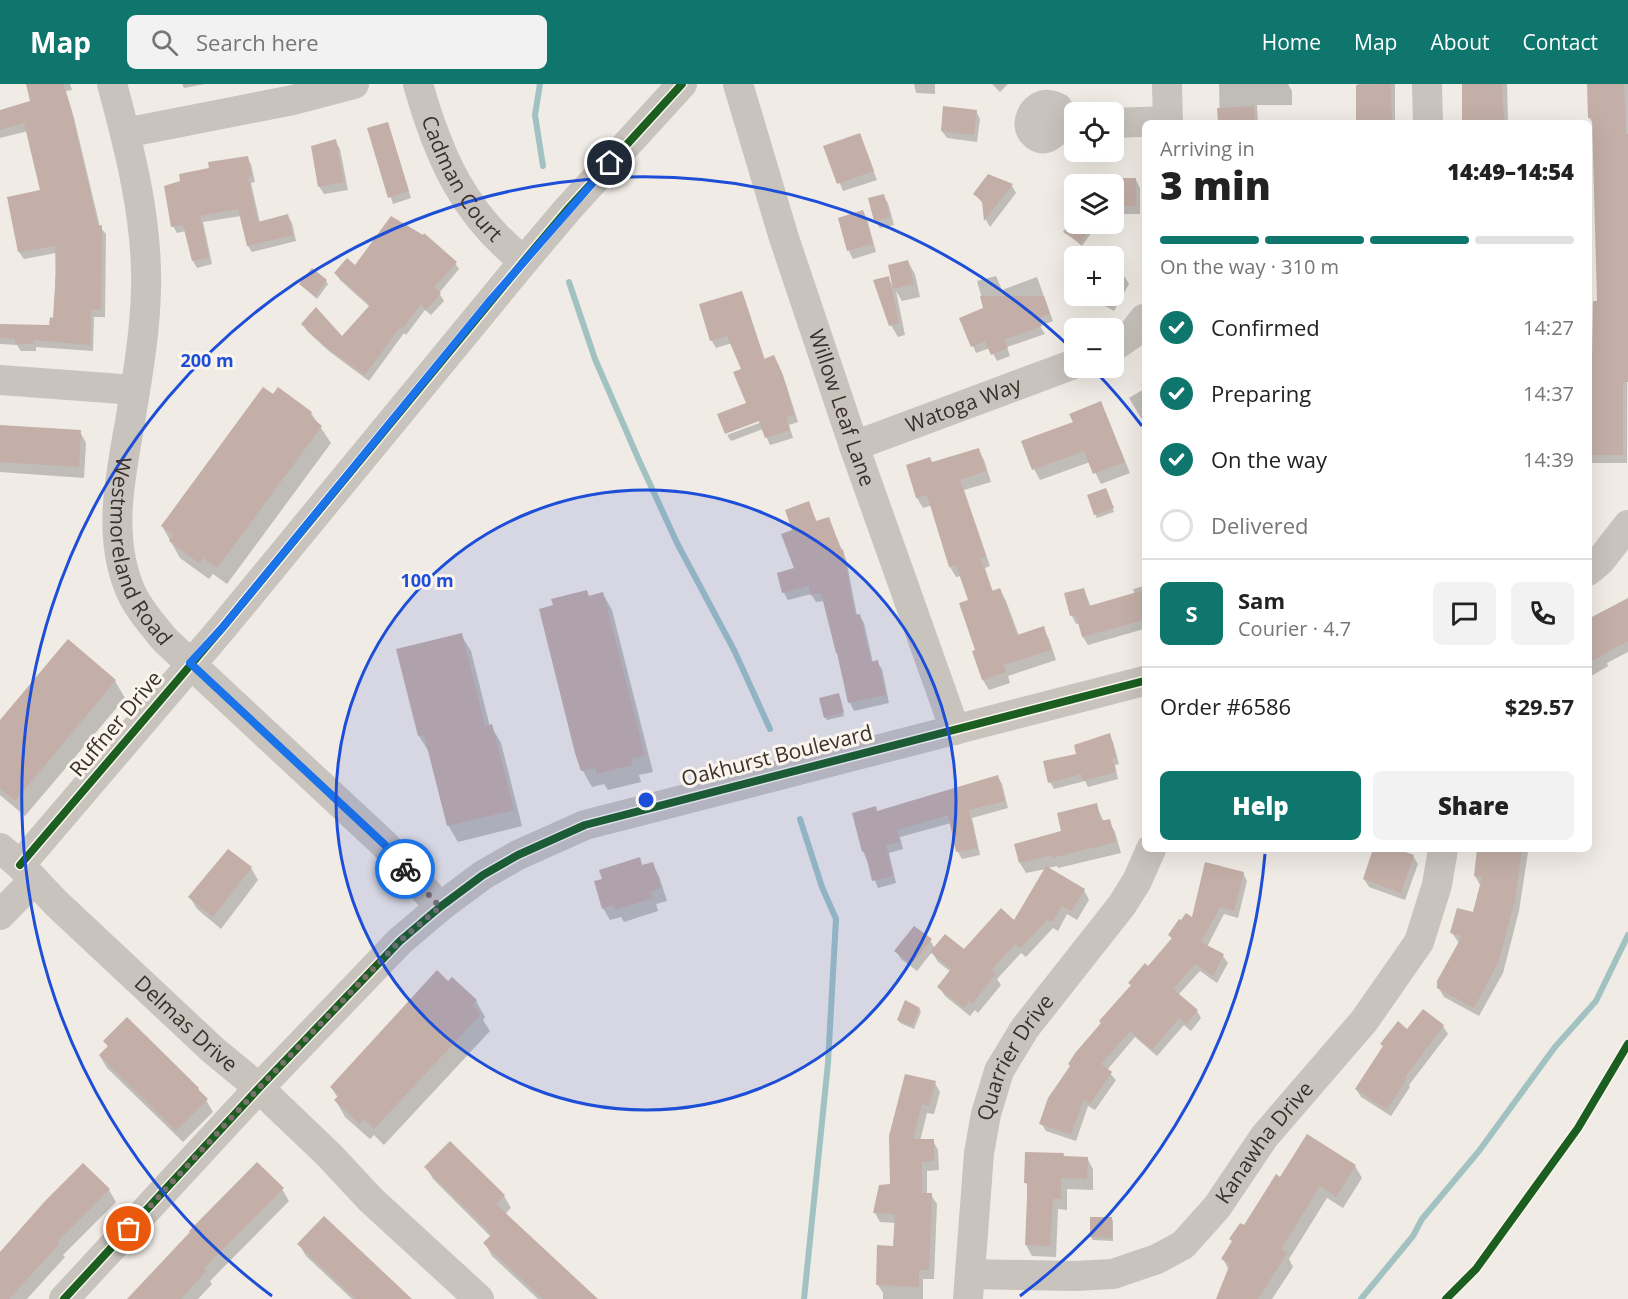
<!DOCTYPE html>
<meta charset="utf-8">
<style>
:root{--surface:#fff;--page:#f2f2f2;--text:#222;--muted:#767676;--line:#e0e0e0;--accent:#0f766e}
body{margin:0;font-family:"Open Sans",sans-serif;background:var(--page);color:var(--text);height:100vh;display:flex;flex-direction:column;font-size:22px;white-space:nowrap}
*{box-sizing:border-box;margin:0}
p{font-size:20px;color:var(--muted)}
.icon{flex:none;width:33px;height:33px;fill:none;stroke:currentColor;stroke-width:2;stroke-linecap:round;stroke-linejoin:round}
.map{position:relative;flex:1;overflow:hidden}
.details{position:absolute;left:1142px;top:36px;width:450px;height:732px;display:flex;flex-direction:column;background:var(--surface);border-radius:9px;box-shadow:0 6px 24px #0002}
.details>*{flex:none}
.tools{position:absolute;left:1064px;top:18px;display:grid;gap:12px}
.tools a{display:grid;place-items:center;width:60px;height:60px;border-radius:9px;background:var(--surface);box-shadow:0 6px 24px #0002;font-size:30px}
.pin{position:absolute;display:grid;place-items:center;width:51px;height:51px;color:#fff;margin:-26px;border:3px solid #fff;border-radius:50%;box-shadow:0 2px 6px #0007}
.courier{position:absolute;display:grid;place-items:center;width:60px;height:60px;margin:-30px;border:4px solid #1a73e8;border-radius:50%;background:#fff;color:#222;box-shadow:0 2px 8px #0007}
.overview em{font-style:normal;font-weight:800}
.overview div{display:flex;flex-direction:column-reverse}
.overview{display:flex;align-items:center;justify-content:space-between;height:102px;padding:0 18px}
h1{font-size:39px;font-weight:800;line-height:45px}
.bar{display:grid;grid-template-columns:repeat(4,1fr);gap:9px 6px;align-content:center;height:72px;padding:0 18px}
.bar i{height:8px;border-radius:4px;background:var(--line)}
.bar .current{background:var(--accent)}
.bar p{grid-column:span 4}
.line{display:flex;align-items:center;gap:15px;padding:0 18px;border-top:2px solid var(--line)}
.line div{flex:1}
.round{display:grid;place-items:center;flex:none;width:63px;height:63px;border-radius:9px;background:var(--page)}
ol{padding:0 18px;list-style:none}
li{display:flex;align-items:center;gap:18px;height:66px}
li p{margin-inline-start:auto}
li .icon{padding:6px;border-radius:50%;background:var(--accent);color:#fff;stroke-width:4}
li:last-child{color:var(--muted)}
li i{width:33px;height:33px;border:3px solid var(--line);border-radius:50%}
.primary-button{display:flex;gap:12px;margin-top:auto;padding:12px 18px}
.primary-button a{flex:1;height:69px;border-radius:9px;background:var(--accent);color:#fff;font-size:24px;font-weight:800;line-height:69px;text-align:center}
.primary-button a+a{background:var(--page);color:var(--text)}
header{display:flex;align-items:center;gap:36px;box-sizing:border-box;height:84px;padding:0 30px;background:var(--accent);color:#fff}
header strong{font-size:28px}
nav{display:flex;gap:33px;margin-inline-start:auto;font-size:21px}
.search{width:420px;height:54px;background:var(--page);display:flex;align-items:center;gap:15px;box-sizing:border-box;padding:0 21px;border-radius:9px;color:var(--muted);font-size:22px}
.map>svg:first-child{display:block}
</style>
<header>
<strong>Map</strong>
<div class="search"><svg class="icon" aria-label="search" viewBox="0 0 24 24"><circle cx="10" cy="10" r="6"/><path d="M15 15l6 6"/></svg>Search here</div>
<nav><a>Home</a><a>Map</a><a>About</a><a>Contact</a></nav>
</header>
<div class="map">
<svg width="1628" height="1215" viewBox="0 0 1628 1215">
<rect width="100%" height="100%" fill="#f0ebe5"/>
<g fill="#0003">
<polygon points="28,0 70,0 72,6 66,7 74,34 100,143 106,150 105,233 94,233 93,267 36,263 36,267 21,267 17,261 0,260 0,241 51,242 54,235 56,169 24,175 19,168 9,114 42,107 28,47 0,54 0,28 32,18"/>
<polygon points="182,0 205,0 184,4"/>
<polygon points="914,0 935,0 935,10 916,9"/>
<polygon points="992,0 1008,0 1000,8"/>
<polygon points="1219,0 1288,0 1292,7 1292,21 1257,21 1258,39 1220,39"/>
<rect x="1358" y="0" width="37" height="39"/>
<polygon points="1463,0 1507,0 1508,39 1463,39"/>
<polygon points="1589,0 1628,0 1627,379 1589,379 1588,274 1593,273 1598,219 1594,41 1589,34"/>
<polygon points="976,27 980,35 977,58 947,54 942,47"/>
<polygon points="387,40 411,114 393,120 369,45"/>
<polygon points="859,50 877,96 843,107 825,63"/>
<polygon points="335,57 340,65 348,106 324,110 319,102"/>
<polygon points="247,74 251,80 255,98 251,99 260,139 288,132 292,139 296,157 252,168 248,162 241,132 203,138 212,180 197,184 193,177 186,147 177,149 173,142 182,99 211,85"/>
<polygon points="989,92 1012,102 1016,109 990,143 986,136 984,121 975,110"/>
<polygon points="1087,96 1136,96 1140,104 1140,130 1113,130 1113,100 1087,100"/>
<polygon points="883,112 888,119 894,141 880,144 875,136"/>
<polygon points="863,127 867,135 876,168 853,175 849,167 840,135"/>
<polygon points="1074,136 1074,140 1082,140 1092,148 1082,162 1065,148"/>
<polygon points="908,178 915,190 920,213 902,217 896,207 905,251 898,253 891,241 888,194 894,204"/>
<polygon points="455,179 459,185 439,209 444,217 431,231 425,226 406,251 404,249 369,297 330,268 307,247 303,240 342,254 370,223 340,196 336,190 355,183"/>
<polygon points="1113,186 1125,193 1129,200 1114,227 1087,212 1113,212"/>
<polygon points="996,192 1002,206 1037,193 1053,237 1040,242 1045,250 1007,263 1010,272 997,277 990,264 976,269 961,235 985,225 977,197"/>
<polygon points="326,197 328,200 317,215 301,201"/>
<polygon points="741,209 745,216 765,276 778,280 786,300 798,338 789,341 793,354 770,361 763,345 731,357 727,351 767,336 748,320 743,286 732,259 716,264 712,257 701,221"/>
<polygon points="1144,298 1144,339 1129,314 1144,305 1141,300"/>
<polygon points="273,312 311,329 331,359 227,500 213,490 209,495 180,474 162,442"/>
<polygon points="1100,319 1106,330 1130,389 1101,400 1090,378 1040,396 1034,385 1075,339"/>
<polygon points="0,343 80,348 86,359 84,394 0,388"/>
<polygon points="978,365 984,376 991,398 964,406 990,482 985,484 993,508 1000,506 1006,517 1019,552 1043,544 1049,555 1056,576 1008,592 1010,599 989,606 983,596 974,568 977,567 970,517 961,492 956,493 950,483 932,421 923,424 917,414 908,382 933,380"/>
<polygon points="1107,409 1114,428 1097,434 1095,430"/>
<polygon points="808,419 817,438 828,434 846,475 857,532 859,531 864,539 873,579 877,578 882,585 889,619 854,627 850,619 824,517 816,518 811,510 788,516 784,509 778,490 796,485 793,447"/>
<polygon points="1144,502 1144,545 1088,561 1083,553 1080,539 1076,540 1072,532 1066,510 1084,506 1091,523 1135,511 1133,505"/>
<polygon points="603,510 612,526 653,688 639,691 641,698 608,706 604,700 592,703 583,687 540,526"/>
<polygon points="1628,516 1628,568 1607,579 1608,582 1588,594 1588,538"/>
<polygon points="461,551 471,567 490,643 491,642 501,659 522,742 458,758 448,741 429,668 419,652"/>
<polygon points="68,557 115,597 125,614 25,732 0,711 0,637"/>
<polygon points="840,614 844,632 827,636 825,633"/>
<polygon points="1109,651 1113,658 1119,680 1115,681 1118,695 1088,703 1085,697 1054,705 1050,698 1078,671"/>
<polygon points="998,693 1002,700 1008,724 972,734 980,771 962,775 958,768 951,739 900,753 903,765 889,769 896,799 878,804 863,767 875,724 878,729"/>
<polygon points="1096,721 1104,738 1109,737 1115,748 1121,769 1058,784 1057,782 1048,784 1084,806 1089,816 1077,836 1067,830 1058,847 1053,844 1026,873 1021,869 997,895 1001,901 978,929 975,926 970,932 945,912 939,903 951,888 938,878 932,868 917,887 901,875 896,867 930,856 935,865 964,867 1014,838 1046,785 1026,789 1020,779"/>
<polygon points="1375,765 1393,765 1413,772 1418,780 1405,816 1369,803 1364,795"/>
<polygon points="1479,765 1527,765 1528,768 1519,827 1503,889 1479,932 1444,913 1438,903 1459,859 1452,849 1474,830 1481,803 1475,792"/>
<polygon points="639,775 643,782 652,779 659,792 667,817 656,820 658,827 624,838 621,833 610,836 603,824"/>
<polygon points="251,784 258,796 221,845 197,825 190,813"/>
<polygon points="1243,789 1247,797 1238,834 1224,830 1207,863 1223,872 1228,879 1217,899 1200,887 1178,911 1197,927 1201,934 1191,947 1184,941 1157,972 1135,953 1107,986 1116,996 1095,1026 1088,1022 1076,1057 1046,1047 1041,1039 1148,884 1172,855 1170,851 1193,835"/>
<polygon points="449,899 476,917 485,933 483,936 490,947 384,1061 374,1051 370,1055 345,1033 336,1017 338,1014 331,1003"/>
<polygon points="919,925 921,928 914,945 900,939 898,936"/>
<polygon points="1423,927 1443,942 1448,950 1409,1001 1410,1003 1391,1032 1361,1013 1356,1005 1384,963 1382,960 1408,947"/>
<polygon points="105,957 206,1016 213,1028 183,1058 107,984 100,972 108,963"/>
<polygon points="935,999 940,1008 934,1030 927,1029 920,1057 933,1057 938,1066 939,1086 927,1087 927,1111 931,1111 937,1120 934,1195 923,1195 923,1215 883,1215 883,1209 878,1201 894,1163 896,1139 880,1138 875,1129 892,1102 891,1052"/>
<polygon points="1026,1070 1064,1071 1065,1073 1087,1074 1093,1085 1093,1106 1067,1105 1067,1126 1058,1125 1056,1173 1032,1172 1026,1161 1029,1114 1028,1103 1026,1099"/>
<polygon points="83,1081 109,1106 116,1118 63,1171 65,1173 27,1215 0,1215 0,1170"/>
<polygon points="1355,1082 1362,1094 1343,1124 1327,1114 1289,1175 1293,1183 1272,1215 1218,1215 1229,1186 1223,1175 1281,1095"/>
<polygon points="426,1083 504,1112 511,1124 505,1130 596,1215 538,1215 492,1172 485,1160 491,1153 433,1095"/>
<polygon points="282,1105 289,1117 210,1197 212,1200 198,1215 129,1215"/>
<polygon points="1111,1134 1113,1137 1113,1157 1093,1156 1091,1153"/>
<polygon points="299,1160 408,1215 352,1215 306,1172"/>
</g>
<g fill="none" stroke-linecap="round" stroke-linejoin="round">
<g stroke="#a1c2c1" stroke-width="6">
<polyline points="540,0 535,31 543,82"/>
<polyline points="569,198 595,275 638,374 677,459 734,566 770,645"/>
<polyline points="800,735 822,803 836,835 828,979 804,1215"/>
<polyline points="1361,1215 1413,1152 1422,1135 1479,1067 1555,963 1596,917 1628,851"/>
</g>
</g>
<g fill="#c3afa7">
<polygon points="26,0 63,0 71,25 98,142 102,141 101,226 91,226 90,261 33,256 33,260 15,260 15,255 0,253 0,240 49,241 50,233 53,234 56,190 55,162 18,168 7,113 40,106 24,39 0,46 0,26 30,17"/>
<polygon points="1391,0 1392,39 1356,39 1356,1"/>
<polygon points="1462,0 1502,0 1504,38 1462,38"/>
<polygon points="1587,0 1624,0 1626,50 1628,50 1628,298 1623,298 1623,371 1588,371 1588,272 1592,272 1593,217 1597,217 1592,34 1588,34"/>
<polygon points="943,22 977,26 974,51 941,47"/>
<polygon points="1254,22 1255,39 1218,39 1217,24"/>
<polygon points="388,38 409,107 388,114 367,44"/>
<polygon points="860,49 874,87 837,100 823,62"/>
<polygon points="336,55 344,98 318,103 311,62"/>
<polygon points="248,72 252,92 248,93 258,138 288,130 293,151 247,162 238,125 200,132 209,173 192,177 183,141 171,143 164,102 180,97 179,90 209,84 208,78"/>
<polygon points="988,90 1013,100 984,137 982,117 973,110"/>
<rect x="1113" y="94" width="23" height="28"/>
<polygon points="884,110 890,133 874,137 868,114"/>
<polygon points="863,126 873,160 847,167 838,134"/>
<polygon points="391,132 423,151 424,149 457,178 434,203 441,209 426,226 421,220 402,245 400,243 365,291 324,262 301,240 316,223 342,252 370,221 334,189 347,174 355,181"/>
<polygon points="1074,133 1074,140 1084,140 1091,144 1080,159 1063,148"/>
<polygon points="908,176 914,200 893,205 888,181"/>
<polygon points="312,184 327,196 315,212 299,200"/>
<polygon points="889,192 899,239 889,242 873,196"/>
<polygon points="742,207 764,275 774,271 783,291 794,331 786,333 790,346 765,354 759,337 725,350 717,330 746,319 733,288 741,285 727,252 710,257 699,220"/>
<polygon points="980,212 1044,212 1050,230 1037,235 1042,242 1004,256 1008,264 991,271 985,257 971,263 959,234 983,224"/>
<polygon points="263,303 273,310 278,303 312,328 310,332 322,342 217,484 203,474 199,479 169,457 173,451 161,442"/>
<polygon points="1101,317 1125,378 1093,390 1084,367 1032,386 1021,357 1073,338 1069,330"/>
<polygon points="0,341 81,346 79,383 0,378"/>
<polygon points="979,364 986,387 960,396 986,472 980,474 992,507 1000,504 1017,551 1044,542 1051,566 1003,581 1006,588 982,596 972,567 975,566 959,519 968,516 956,481 949,483 927,411 916,414 906,381 930,373 932,378"/>
<polygon points="1106,404 1114,424 1094,431 1087,411"/>
<polygon points="809,417 816,437 829,433 841,466 843,465 855,531 860,530 871,578 878,576 886,611 848,619 837,569 836,569 821,509 810,511 809,502 782,509 777,489 794,484 781,450 792,446 785,426"/>
<polygon points="1084,504 1089,522 1144,506 1144,536 1082,553 1076,531 1070,532 1064,509"/>
<polygon points="587,506 589,512 603,508 645,672 631,675 633,681 597,690 595,684 581,687 575,669 539,525 553,521 551,515"/>
<polygon points="1628,514 1628,557 1588,579 1588,535"/>
<polygon points="462,549 485,642 492,640 514,726 447,742 424,651 418,652 396,565"/>
<polygon points="68,555 116,596 15,717 0,704 0,636"/>
<polygon points="839,609 844,628 824,634 819,614"/>
<polygon points="1110,649 1116,673 1112,674 1116,688 1083,697 1081,690 1048,699 1043,677 1076,670 1074,661"/>
<polygon points="998,691 1005,717 969,726 977,764 956,768 948,731 897,746 900,758 886,761 893,792 872,797 865,767 862,768 852,729 876,722 877,727"/>
<polygon points="1097,719 1101,737 1110,735 1116,758 1051,774 1052,771 1019,779 1014,760 1061,747 1057,729"/>
<polygon points="228,765 252,783 213,833 188,813"/>
<polygon points="1373,765 1397,765 1414,771 1401,809 1363,795"/>
<polygon points="1477,765 1522,765 1515,816 1498,879 1474,924 1437,904 1437,897 1462,852 1450,849 1457,824 1473,828 1482,793 1474,792"/>
<polygon points="640,773 642,781 653,778 661,804 650,808 653,814 615,826 614,821 602,825 594,797 602,795 599,786"/>
<polygon points="1205,778 1244,788 1234,827 1220,823 1201,858 1224,870 1213,892 1195,880 1173,905 1198,926 1186,940 1179,934 1152,966 1130,947 1101,980 1112,988 1090,1020 1084,1015 1071,1050 1039,1040 1048,1014 1070,982 1068,980 1076,968 1101,939 1099,937 1131,901 1128,899 1145,879 1148,882 1172,854 1168,851 1179,835 1181,836 1186,829 1192,833"/>
<polygon points="1046,782 1085,805 1071,827 1062,822 1052,838 1047,836 1020,864 1015,860 991,886 996,890 972,920 969,917 964,924 937,903 951,885 930,868 945,850 964,865 1001,824 1014,836"/>
<polygon points="914,842 932,855 912,880 894,867"/>
<polygon points="437,886 448,897 452,893 477,916 472,921 481,930 374,1045 364,1035 360,1040 334,1016 339,1011 330,1003"/>
<polygon points="905,916 920,924 912,942 897,936"/>
<polygon points="1423,925 1444,941 1405,993 1407,994 1387,1025 1355,1005 1383,962 1380,960 1398,937 1407,945"/>
<polygon points="127,933 199,1004 198,1005 208,1015 176,1047 99,971 108,962 103,957"/>
<polygon points="905,990 936,997 929,1022 922,1020 913,1055 934,1055 934,1077 922,1078 922,1109 932,1109 929,1186 919,1186 919,1203 876,1201 877,1161 893,1162 895,1130 873,1129 879,1101 890,1100 889,1052"/>
<polygon points="1307,1050 1356,1081 1336,1113 1320,1102 1281,1165 1287,1169 1258,1215 1216,1215 1230,1180 1221,1175 1232,1157 1229,1155 1240,1139 1244,1141 1276,1090 1280,1093"/>
<polygon points="450,1057 505,1111 496,1120 598,1215 543,1215 483,1159 492,1150 424,1083"/>
<polygon points="1025,1068 1064,1069 1063,1072 1088,1073 1087,1095 1061,1094 1061,1115 1053,1115 1050,1162 1025,1161 1027,1114 1027,1099 1024,1099"/>
<polygon points="257,1078 284,1104 204,1184 206,1187 181,1215 127,1215 190,1148 189,1147"/>
<polygon points="83,1079 110,1105 57,1158 59,1160 9,1215 0,1215 0,1168 46,1116"/>
<polygon points="324,1132 412,1215 356,1215 341,1201 297,1160"/>
<polygon points="1090,1133 1112,1133 1112,1154 1090,1153"/>
</g>
<g fill="none" stroke-linecap="round" stroke-linejoin="round">
<g stroke="#c9c3be" stroke-width="30">
<path id="s1" d="M112 0C130 66 148 137 146 206 145 250 137 295 130 338 120 394 107 454 131 508 139 526 153 541 165 556L384 760 440 823"/>
<path id="s2" d="M418 0C438 71 464 131 524 177"/>
<path id="s3" d="M738 0 784 154 854 362 955 646"/>
<polyline points="1167,0 1168,39"/>
<polyline points="1427,0 1428,39"/>
<polyline points="1113,39 1168,37"/>
<path d="M1065 41 1058 24C1055 23 1052 21 1049 21 1034 19 1022 41 1035 51 1048 61 1054 46 1064 42 1066 41 1073 41 1074 41"/>
<polyline points="125,49 293,16 354,0"/>
<polyline points="1113,263 1132,250 1144,235"/>
<polyline points="0,296 135,306"/>
<path id="s4" d="M854 362 1074 280"/>
<polyline points="1588,487 1600,477 1628,441"/>
<path id="s5" d="M0 764 20 781 56 819 213 966 259 1004 329 1071 371 1116 479 1215"/>
<polyline points="20,781 223,543 524,177 567,126 682,0"/>
<polyline points="0,831 34,796"/>
<path id="s6" d="M970 1190 1075 1192 1113 1190 1157 1175 1183 1161 1217 1123 1264 1053 1364 937 1419 858 1437 801 1443 765"/>
<polyline points="64,1215 259,1004 400,857 440,823 483,791 518,771 585,741 1144,597"/>
<path id="s7" d="M968 1215 979 1069 986 1030 999 987 1025 944 1122 821 1137 797 1151 765"/>
</g>
<defs>
<g id="cycleway">
<polyline points="20,781 223,543 524,177 567,126 682,0"/>
<polyline points="64,1215 259,1004 400,857 440,823 483,791 518,771 585,741 1144,597"/>
<polyline points="1446,1215 1476,1185 1578,1044 1628,960"/>
</g>
</defs>
<use href="#cycleway" stroke="#fbf5ee" stroke-width="11"/>
<use href="#cycleway" stroke="#1b5e20" stroke-width="8"/>
</g>
<g fill="none" stroke-linecap="round" stroke-linejoin="round">
<polyline stroke="#7a716c" stroke-width="6" stroke-dasharray="0 10.8" points="129,1145 259,1004 400,857 440,823 405,785"/>
<polyline stroke="#1a73e8" stroke-width="8" points="405,785 384,760 190,579 223,543 488,219 610,79"/>
</g>
<circle cx="646" cy="716" r="310" fill="#1d4ed8" fill-opacity=".12"/>
<g fill="none" stroke="#1d4ed8" stroke-width="3">
<circle cx="646" cy="716" r="310"/>
<path d="M1265 770A621 621 0 0 1 1020 1212M272 1212A621 621 0 1 1 1073 266M1093 285A621 621 0 0 1 1142 342"/>
</g>
<g text-anchor="middle" stroke-width="6" stroke-linejoin="round" paint-order="stroke">
<g font-size="21" fill="#3b302b" stroke="#fbf5ee">
<text dy="7" stroke="none"><textPath href="#s2" startOffset="105">Cadman Court</textPath></text>
<text dy="7" stroke="none"><textPath href="#s4" startOffset="117">Watoga Way</textPath></text>
<text dy="7" stroke="none"><textPath href="#s3" startOffset="340">Willow Leaf Lane</textPath></text>
<text dy="7" stroke="none"><textPath href="#s1" startOffset="478">Westmoreland Road</textPath></text>
<text transform="translate(116 640) rotate(-50)" y="7">Ruffner Drive</text>
<text transform="translate(777 672) rotate(-14)" y="7">Oakhurst Boulevard</text>
<text dy="7" stroke="none"><textPath href="#s5" startOffset="256">Delmas Drive</textPath></text>
<text dy="7" stroke="none"><textPath href="#s7" startOffset="250">Quarrier Drive</textPath></text>
<text dy="7" stroke="none"><textPath href="#s6" startOffset="350">Kanawha Drive</textPath></text>
</g>
</g>
<circle cx="646" cy="716" r="9" fill="#1d4ed8" stroke="#fbf5ee" stroke-width="3"/>
<g font-size="18" text-anchor="middle" font-weight="bold" fill="#1d4ed8" stroke="#fbf5ee" stroke-width="6" stroke-linejoin="round" paint-order="stroke">
<text x="207" y="283">200 m</text>
<text x="427" y="503">100 m</text>
</g>
</svg>
<div class="tools">
<a><svg class="icon" aria-label="locate" viewBox="0 0 24 24"><circle cx="12" cy="12" r="6"/><path d="M12 2v4M12 18v4M2 12h4M18 12h4"/></svg></a>
<a><svg class="icon" aria-label="layers" viewBox="0 0 24 24"><path d="M12 4l9 5-9 5-9-5zM3 14l9 5 9-5"/></svg></a>
<a>+</a>
<a>−</a>
</div>
<div class="pin" style="left:129px;top:1145px;background:#ea580c"><svg class="icon" aria-label="bag" viewBox="0 0 24 24"><path d="M5 8h14l-1 12H6zM9 8a3 3 0 0 1 6 0"/></svg></div>
<div class="pin" style="left:610px;top:79px;background:#1f2937"><svg class="icon" aria-label="home" viewBox="0 0 24 24"><path d="M3 11l9-7 9 7M6 9v11h12V9"/></svg></div>
<div class="courier" style="left:405px;top:785px"><svg class="icon" aria-label="bike" viewBox="0 0 24 24"><circle cx="6" cy="16" r="4"/><circle cx="18" cy="16" r="4"/><path d="M6 16l4-8h5l3 8M10 8l3 8H6M13 5h3"/></svg></div>
<section class="details">
<div class="overview"><div><h1>3 min</h1><p>Arriving in</p></div><em>14:49–14:54</em></div>
<div class="bar"><i class="current"></i><i class="current"></i><i class="current"></i><i></i><p>On the way · 310 m</p></div>
<ol>
<li><svg class="icon" aria-label="check" viewBox="0 0 24 24"><path d="M5 12l5 5 9-10"/></svg>Confirmed<p>14:27</p></li>
<li><svg class="icon" aria-label="check" viewBox="0 0 24 24"><path d="M5 12l5 5 9-10"/></svg>Preparing<p>14:37</p></li>
<li><svg class="icon" aria-label="check" viewBox="0 0 24 24"><path d="M5 12l5 5 9-10"/></svg>On the way<p>14:39</p></li>
<li><i></i>Delivered</li>
</ol>
<div class="line" style="height:108px"><b class="round" style="background:var(--accent);color:#fff">S</b><div><b>Sam</b><p>Courier · 4.7</p></div><a class="round"><svg class="icon" aria-label="chat" viewBox="0 0 24 24"><path d="M4 5h16v11H9l-5 4z"/></svg></a><a class="round"><svg class="icon" aria-label="phone" viewBox="0 0 24 24"><path d="M5 4h4l2 5-3 2q2 4 5 5l2-3 5 2v4C11 20 4 13 5 4z"/></svg></a></div>
<div class="line" style="height:78px"><div>Order #6586</div><b>$29.57</b></div>
<div class="primary-button"><a>Help</a><a>Share</a></div>
</section>
</div>
